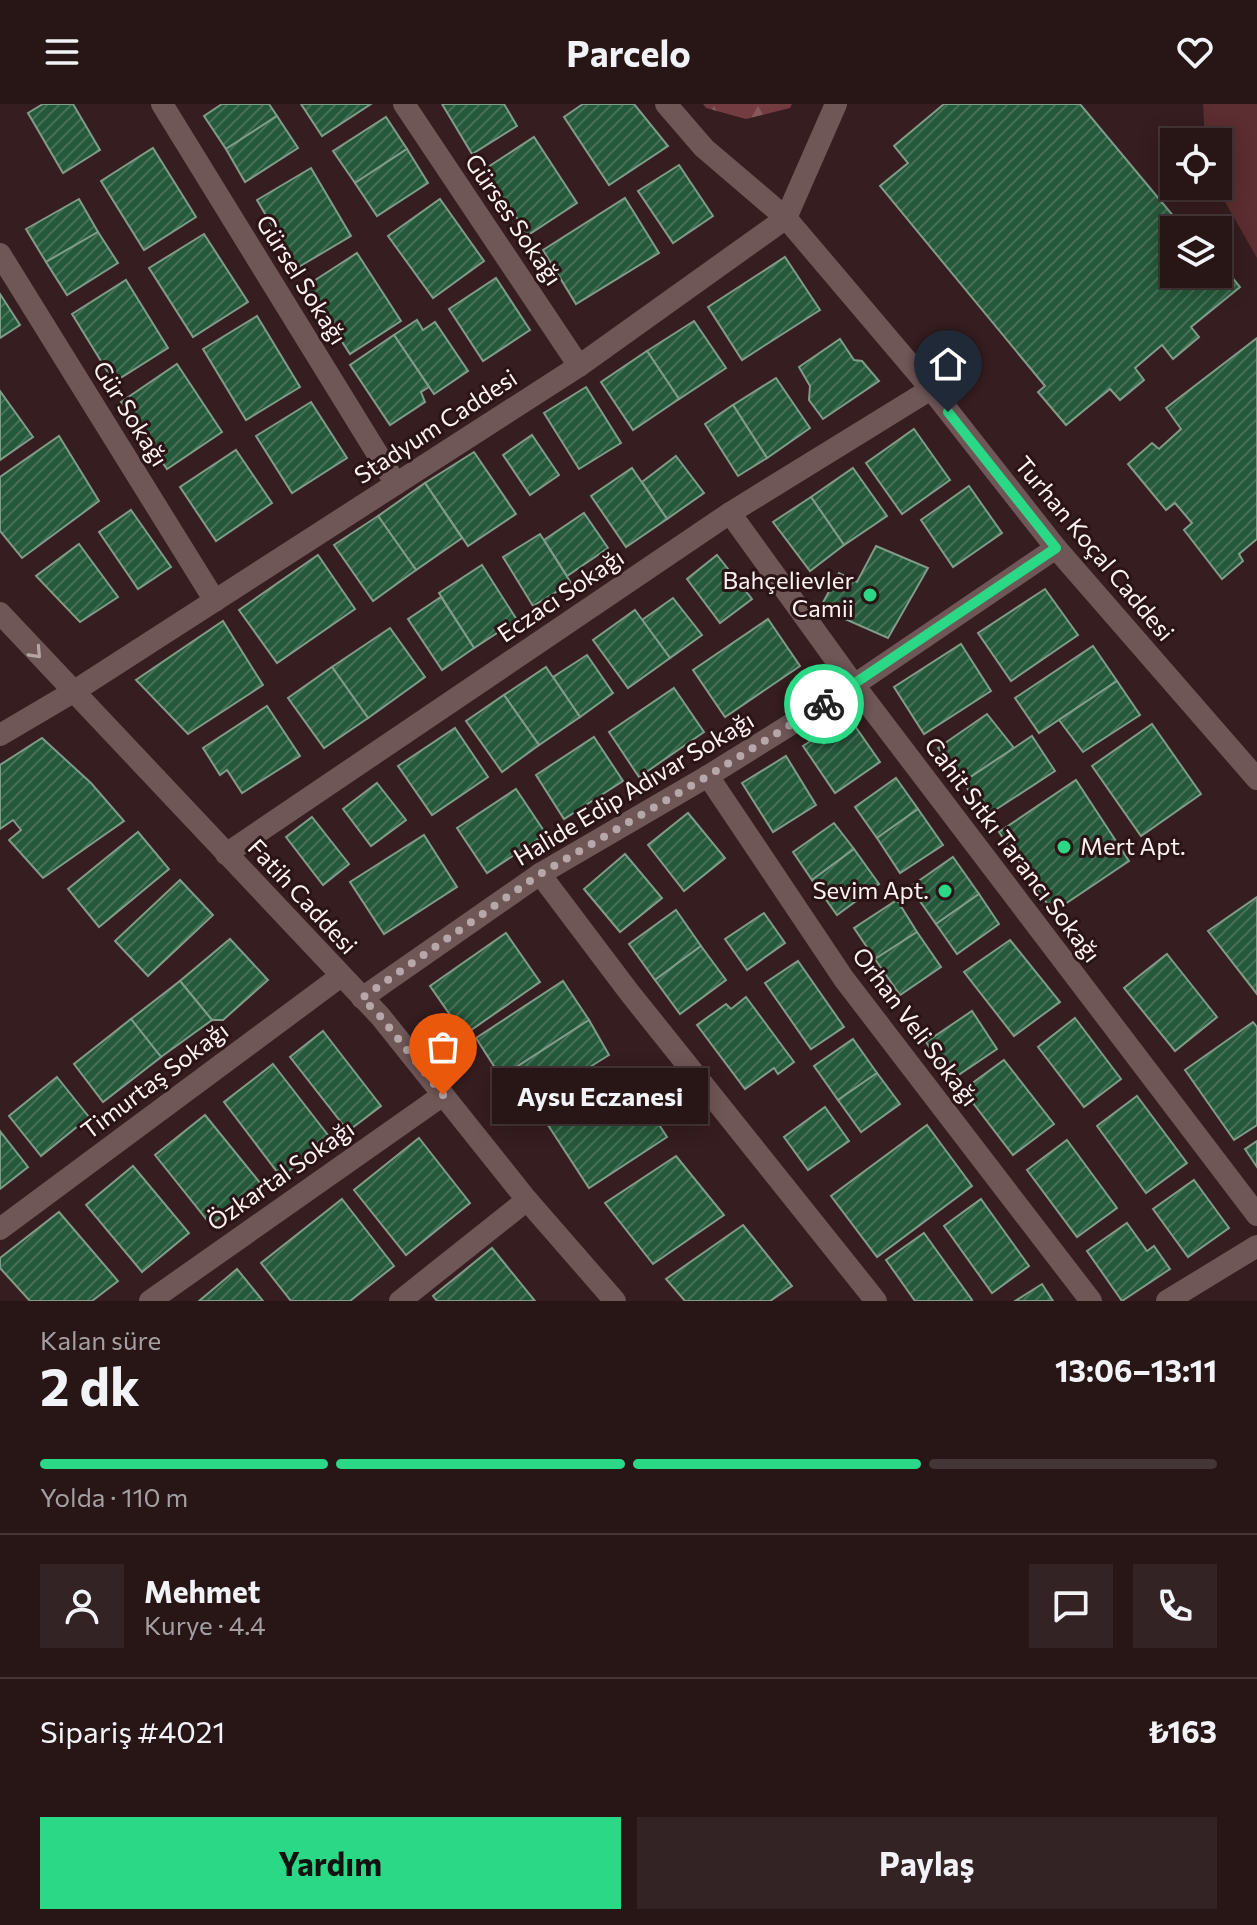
<!DOCTYPE html>
<html lang="tr">
<meta charset="utf-8">
<style>
:root{--surface:#281617;--page:#342324;--text:#f1f3f6;--muted:#a59fa1;--line:#443536;--accent:#2ad885}
body{margin:0;font-family:Commissioner,sans-serif;background:var(--page);color:var(--text);height:100vh;display:flex;flex-direction:column;font-size:30px;white-space:nowrap}
*{box-sizing:border-box;margin:0}
p{font-size:26px;color:var(--muted)}
.icon{flex:none;width:44px;height:44px;fill:none;stroke:currentColor;stroke-width:2;stroke-linecap:round;stroke-linejoin:round}
.map{position:relative;height:1197px;overflow:hidden}
.sheet{display:flex;flex-direction:column;background:var(--surface);flex:1}
.sheet>*{flex:none}
.buttons{position:absolute;left:1160px;top:24px;display:grid;gap:16px}
.buttons a{display:grid;place-items:center;width:72px;height:72px;border-radius:0px;background:var(--surface);box-shadow:0 4px 20px #0003,0 0 0 2px var(--line);font-size:40px}
.pin{position:absolute;display:grid;place-items:center;width:68px;height:68px;color:#fff;margin:-82px -34px;border-radius:50% 50% 50% 0;rotate:-45deg;box-shadow:0 0 8px #0007}
.pin .icon{rotate:45deg}
.courier{position:absolute;display:grid;place-items:center;width:80px;height:80px;margin:-40px;border:6px solid #2ad885;border-radius:50%;background:#fff;color:#222;box-shadow:0 2px 10px #0007}
.bubble{position:absolute;height:56px;border-radius:0px;background:var(--surface);box-shadow:0 4px 20px #0003,0 0 0 2px var(--line);font-size:26px;font-weight:700;line-height:56px;text-align:center}
.overview em{font-style:normal;font-weight:700}
.overview div{display:flex;flex-direction:column-reverse}
.overview{display:flex;align-items:center;justify-content:space-between;height:136px;padding:0 40px}
h1{font-size:52px;font-weight:700;line-height:60px}
.bar{display:grid;grid-template-columns:repeat(4,1fr);gap:12px 8px;align-content:center;height:96px;padding:0 40px}
.bar i{height:10px;border-radius:6px;background:var(--line)}
.bar .selected{background:var(--accent)}
.bar p{grid-column:span 4}
.line{display:flex;align-items:center;gap:20px;padding:0 40px;border-top:2px solid var(--line)}
.line div{flex:1}
.round{display:grid;place-items:center;flex:none;width:84px;height:84px;border-radius:0px;background:var(--page)}
.button{display:flex;gap:16px;margin-top:auto;padding:16px 40px}
.button a{flex:1;height:92px;border-radius:0px;background:var(--accent);color:#111;font-size:32px;font-weight:700;line-height:92px;text-align:center}
.button a+a{background:var(--page);color:var(--text)}
header{display:flex;justify-content:space-between;align-items:center;height:104px;padding:0 40px;background:var(--surface);font-size:36px;font-weight:700}
.map>svg:first-child{display:block}
</style>
<header><svg class="icon" aria-label="menu" viewBox="0 0 24 24"><path d="M4 6h16M4 12h16M4 18h16"/></svg>Parcelo<svg class="icon" aria-label="heart" viewBox="0 0 24 24"><path d="M12 20l-8-8c-3-5 5-10 8-4 3-6 11-1 8 4z"/></svg></header>
<div class="map">
<svg width="1257" height="1197" viewBox="0 0 1257 1197">
<defs>
<pattern id="forest-firs" width="22" height="20" patternUnits="userSpaceOnUse" patternTransform="scale(2)"><rect width="22" height="20" fill="#723c41"/><path d="M5 1l3.5 6h-7zM16 11l3.5 6h-7z" fill="#87595d"/></pattern>
<pattern id="building-hatch" width="6" height="6" patternUnits="userSpaceOnUse" patternTransform="scale(2)"><rect width="6" height="6" fill="#25593b"/><path d="M-1 1l2-2M0 6l6-6M5 7l2-2" fill="none" stroke="#467158"/></pattern>
</defs>
<rect width="100%" height="100%" fill="#361d1f"/>
<polygon fill="url(#forest-firs)" points="703,0 792,0 790,4 746,15 706,4"/>
<polygon fill="#5c2d31" points="1203,0 1257,0 1257,154 1216,82 1218,82 1218,38 1205,38"/>
<g fill="url(#building-hatch)" stroke="#819b89" stroke-width="2">
<polygon points="43,0 73,0 100,46 63,69 28,9"/>
<polygon points="222,0 269,0 277,12 226,45 204,12"/>
<polygon points="301,0 371,0 322,32"/>
<polygon points="442,0 504,0 517,22 472,50"/>
<polygon points="583,0 634,0 668,42 609,81 564,13"/>
<polygon points="944,0 1080,0 1185,126 1174,126 1174,170 1218,170 1218,156 1240,183 1191,223 1199,233 1173,255 1162,241 1135,264 1144,276 1120,296 1110,285 1066,321 1038,288 1045,282 880,82 908,59 894,42"/>
<polygon points="277,12 298,44 245,78 226,45"/>
<polygon points="386,13 407,45 355,79 333,47"/>
<polygon points="534,33 577,99 528,131 485,65"/>
<polygon points="153,44 196,113 144,146 101,77"/>
<polygon points="407,45 428,79 377,112 355,79"/>
<polygon points="679,61 713,112 673,139 638,87"/>
<polygon points="311,64 351,132 297,164 257,96"/>
<polygon points="625,94 659,149 576,200 543,146"/>
<polygon points="79,95 98,128 46,158 26,125"/>
<polygon points="440,95 484,157 433,194 388,132"/>
<polygon points="98,128 118,159 67,191 46,158"/>
<polygon points="204,130 248,198 193,233 149,164"/>
<polygon points="357,149 401,217 350,250 306,182"/>
<polygon points="785,153 820,206 742,256 708,203"/>
<polygon points="496,174 530,226 483,257 449,205"/>
<polygon points="126,176 168,244 114,278 72,210"/>
<polygon points="0,190 20,221 0,234"/>
<polygon points="257,212 300,283 246,316 203,245"/>
<polygon points="417,216 423,226 435,218 468,267 434,290 394,231"/>
<polygon points="694,217 726,264 679,295 647,247"/>
<polygon points="394,231 429,283 421,288 425,298 390,321 350,261"/>
<polygon points="1257,234 1257,435 1239,450 1243,457 1222,475 1184,426 1192,419 1175,399 1166,406 1128,360 1152,339 1159,345 1181,325 1166,304"/>
<polygon points="840,235 854,256 862,257 879,277 823,315 809,296 810,282 799,263"/>
<polygon points="647,247 679,295 633,326 601,278"/>
<polygon points="177,260 222,328 167,365 121,298"/>
<polygon points="776,274 810,324 767,354 733,301"/>
<polygon points="586,283 621,339 579,365 544,309"/>
<polygon points="0,287 33,333 0,356"/>
<polygon points="311,298 347,354 292,389 256,332"/>
<polygon points="733,301 767,354 738,372 705,320"/>
<polygon points="914,325 950,376 902,410 866,359"/>
<polygon points="532,331 559,371 530,391 503,351"/>
<polygon points="59,332 99,397 22,454 0,427 0,373"/>
<polygon points="236,346 272,399 216,437 180,383"/>
<polygon points="474,348 516,410 468,442 425,379"/>
<polygon points="676,352 704,389 667,415 642,378"/>
<polygon points="632,364 667,415 626,443 591,392"/>
<polygon points="853,364 887,412 844,441 811,393"/>
<polygon points="425,379 462,434 416,466 378,412"/>
<polygon points="969,382 1002,429 953,463 921,416"/>
<polygon points="811,393 844,441 810,467 773,418"/>
<polygon points="131,406 171,463 138,485 99,428"/>
<polygon points="584,409 608,444 567,472 544,436"/>
<polygon points="378,412 416,466 373,497 334,441"/>
<polygon points="540,430 571,479 533,502 503,453"/>
<polygon points="79,440 118,493 80,518 36,472"/>
<polygon points="876,442 928,464 888,534 820,504 839,469 857,478"/>
<polygon points="318,451 355,505 277,559 239,506"/>
<polygon points="717,451 752,495 720,519 687,475"/>
<polygon points="482,461 517,516 474,544 439,489"/>
<polygon points="1045,485 1078,531 1011,577 978,529"/>
<polygon points="441,493 474,544 442,566 408,515"/>
<polygon points="673,494 702,531 670,554 642,516"/>
<polygon points="635,506 670,554 628,584 593,536"/>
<polygon points="768,515 800,562 725,613 693,566"/>
<polygon points="223,517 263,581 188,630 136,576"/>
<polygon points="390,524 425,573 368,614 332,563"/>
<polygon points="961,540 991,587 924,630 894,583"/>
<polygon points="1093,542 1117,577 1039,629 1015,594"/>
<polygon points="587,551 613,589 580,613 553,573"/>
<polygon points="332,563 368,614 324,644 288,594"/>
<polygon points="546,563 580,613 539,641 504,591"/>
<polygon points="1117,577 1140,611 1083,648 1059,616"/>
<polygon points="674,584 704,628 639,673 609,628"/>
<polygon points="504,591 539,641 502,668 466,617"/>
<polygon points="267,602 300,652 242,689 227,666 220,671 203,644"/>
<polygon points="987,610 1014,644 963,678 938,644"/>
<polygon points="848,612 880,658 835,689 803,642"/>
<polygon points="1152,620 1201,690 1141,732 1092,662"/>
<polygon points="455,624 488,673 432,711 398,662"/>
<polygon points="1032,632 1055,667 986,712 963,678"/>
<polygon points="594,633 623,677 564,715 536,671"/>
<polygon points="42,634 91,679 124,717 43,774 9,736 21,726 13,716 0,725 0,661"/>
<polygon points="786,652 816,701 773,728 742,679"/>
<polygon points="896,674 918,705 877,734 855,703"/>
<polygon points="1076,676 1129,757 1053,808 999,728"/>
<polygon points="377,679 406,716 371,742 343,705"/>
<polygon points="516,685 546,730 487,769 457,724"/>
<polygon points="918,705 943,741 900,769 877,734"/>
<polygon points="688,709 725,754 684,787 648,741"/>
<polygon points="312,713 349,760 323,781 286,733"/>
<polygon points="834,719 854,745 812,776 793,748"/>
<polygon points="138,728 169,765 99,823 68,785"/>
<polygon points="424,731 457,783 384,830 350,778"/>
<polygon points="854,745 879,780 837,811 812,776"/>
<polygon points="625,750 662,794 620,828 584,785"/>
<polygon points="953,753 979,790 936,820 910,783"/>
<polygon points="180,776 213,811 148,872 115,837"/>
<polygon points="979,790 999,820 957,850 936,820"/>
<polygon points="1257,793 1257,890 1208,827"/>
<polygon points="897,796 917,828 875,855 854,824"/>
<polygon points="676,806 701,842 655,876 629,840"/>
<polygon points="764,809 785,839 747,866 725,835"/>
<polygon points="917,828 941,863 900,891 875,855"/>
<polygon points="506,829 540,878 464,931 430,882"/>
<polygon points="230,835 268,876 223,916 212,916 180,877"/>
<polygon points="1010,836 1060,898 1014,932 964,868"/>
<polygon points="701,842 726,876 680,910 655,876"/>
<polygon points="1167,850 1217,913 1175,947 1124,884"/>
<polygon points="798,857 844,923 811,945 765,879"/>
<polygon points="180,877 212,916 161,953 131,915"/>
<polygon points="563,877 589,916 501,973 476,934"/>
<polygon points="746,893 794,958 778,970 774,964 745,985 697,921 726,900 731,905"/>
<polygon points="972,907 997,945 951,976 926,938"/>
<polygon points="1075,914 1121,975 1084,1003 1038,943"/>
<polygon points="131,915 161,953 103,998 74,960"/>
<polygon points="589,916 609,951 523,1005 501,973"/>
<polygon points="1253,918 1257,923 1257,1021 1234,1036 1185,966"/>
<polygon points="323,927 381,1002 348,1027 290,953"/>
<polygon points="853,935 877,969 838,996 814,962"/>
<polygon points="1004,956 1054,1020 1013,1051 963,986"/>
<polygon points="273,960 331,1035 281,1073 224,998"/>
<polygon points="624,967 667,1033 589,1084 546,1018"/>
<polygon points="877,969 900,1000 861,1028 838,996"/>
<polygon points="57,973 89,1013 41,1052 9,1012"/>
<polygon points="1137,992 1187,1059 1146,1089 1097,1022"/>
<polygon points="825,1003 849,1037 808,1066 784,1033"/>
<polygon points="205,1011 261,1080 211,1121 155,1051"/>
<polygon points="927,1021 972,1082 877,1153 831,1092"/>
<polygon points="0,1027 28,1063 0,1085"/>
<polygon points="419,1034 470,1099 406,1151 354,1086"/>
<polygon points="1067,1036 1117,1104 1077,1133 1027,1066"/>
<polygon points="1257,1037 1257,1063 1245,1045"/>
<polygon points="676,1052 724,1111 653,1160 605,1099"/>
<polygon points="133,1062 189,1129 142,1168 86,1101"/>
<polygon points="1194,1076 1229,1124 1188,1153 1153,1105"/>
<polygon points="342,1095 394,1162 350,1197 291,1197 261,1159"/>
<polygon points="981,1095 1029,1162 992,1189 944,1122"/>
<polygon points="59,1108 118,1177 92,1197 30,1197 0,1164 0,1154"/>
<polygon points="1127,1119 1147,1147 1154,1142 1170,1165 1122,1197 1087,1147"/>
<polygon points="743,1121 792,1182 770,1197 685,1197 666,1175"/>
<polygon points="924,1129 972,1196 970,1197 915,1197 886,1156"/>
<polygon points="492,1144 535,1197 437,1197 433,1192"/>
<polygon points="237,1165 263,1197 199,1197"/>
<polygon points="1042,1180 1053,1197 1015,1197"/>
</g>
<g fill="none" stroke-linecap="round" stroke-linejoin="round">
<g stroke="#6f5657" stroke-width="22">
<polyline points="162,0 396,380"/>
<polyline points="404,0 579,262"/>
<polyline points="666,0 704,44 786,114 931,285 1056,444 1257,675"/>
<polyline points="0,150 215,497"/>
<polyline points="730,409 854,581 1257,1111"/>
<polyline points="0,509 380,912 527,1096 615,1197"/>
<polyline points="0,631 73,588 579,262 786,114 836,0"/>
<polyline points="708,672 844,875 1091,1197"/>
<polyline points="226,750 730,409 931,285"/>
<polyline points="540,770 629,888 876,1197"/>
<polyline points="362,894 540,770 708,672 854,581 1056,444"/>
<polyline points="0,1125 341,872"/>
<polyline points="150,1197 443,991"/>
<polyline points="400,1197 527,1096"/>
<polyline points="1167,1197 1257,1142"/>
</g>
</g>
<defs><path id="oneway-chevron" d="M-2-3.5L2.5 0L-2 3.5" fill="none" stroke-width="1.6" stroke-linecap="round" stroke-linejoin="round" transform="scale(2)"/></defs>
<use stroke="#b6a4a4" href="#oneway-chevron" transform="translate(36 549) rotate(47)"/>
<g fill="none" stroke-linecap="round" stroke-linejoin="round">
<polyline stroke="#b7a7a8" stroke-width="8" stroke-dasharray="0 14.4" points="443,991 380,912 362,894 540,770 708,672 824,600"/>
<polyline stroke="#2ad885" stroke-width="10" points="824,600 1056,444 948,308"/>
</g>
<g fill="#2ad885" stroke="#2b1416" stroke-width="3">
<circle cx="870" cy="491" r="8"/>
<circle cx="1064" cy="743" r="8"/>
<circle cx="945" cy="787" r="8"/>
</g>
<g text-anchor="middle" stroke-width="6" stroke-linejoin="round" paint-order="stroke">
<g font-size="24" fill="#fdf2f2" stroke="#2b1416">
<text transform="translate(513 116) rotate(56)" y="8">Gürses Sokağı</text>
<text transform="translate(301 176) rotate(58)" y="8">Gürsel Sokağı</text>
<text transform="translate(130 310) rotate(58)" y="8">Gür Sokağı</text>
<text transform="translate(436 323) rotate(-33)" y="8">Stadyum Caddesi</text>
<text transform="translate(1094 445) rotate(50)" y="8">Turhan Koçal Caddesi</text>
<text transform="translate(561 492) rotate(-34)" y="8">Eczacı Sokağı</text>
<text transform="translate(634 685) rotate(-31)" y="8">Halide Edip Adıvar Sokağı</text>
<text transform="translate(1012 746) rotate(53)" y="8">Cahit Sıtkı Tarancı Sokağı</text>
<text transform="translate(302 793) rotate(47)" y="8">Fatih Caddesi</text>
<text transform="translate(915 923) rotate(53)" y="8">Orhan Veli Sokağı</text>
<text transform="translate(155 977) rotate(-37)" y="8">Timurtaş Sokağı</text>
<text transform="translate(281 1072) rotate(-35)" y="8">Özkartal Sokağı</text>
</g>
<g font-size="24" fill="#fdf2f2" stroke="#2b1416" text-anchor="end">
<text x="854" y="485">Bahçelievler<tspan x="854" dy="28">Camii</tspan></text>
<text x="1080" y="751" text-anchor="start">Mert Apt.</text>
<text x="929" y="795">Sevim Apt.</text>
</g>
</g>
</svg>
<div class="buttons">
<a><svg class="icon" aria-label="locate" viewBox="0 0 24 24"><circle cx="12" cy="12" r="6"/><path d="M12 2v4M12 18v4M2 12h4M18 12h4"/></svg></a>
<a><svg class="icon" aria-label="layers" viewBox="0 0 24 24"><path d="M12 4l9 5-9 5-9-5zM3 14l9 5 9-5"/></svg></a>
</div>
<div class="pin" style="left:443px;top:991px;background:#ea580c"><svg class="icon" aria-label="bag" viewBox="0 0 24 24"><path d="M5 8h14l-1 12H6zM9 8a3 3 0 0 1 6 0"/></svg></div>
<div class="pin" style="left:948px;top:308px;background:#1f2937"><svg class="icon" aria-label="home" viewBox="0 0 24 24"><path d="M3 11l9-7 9 7M6 9v11h12V9"/></svg></div>
<div class="courier" style="left:824px;top:600px"><svg class="icon" aria-label="bike" viewBox="0 0 24 24"><circle cx="6" cy="16" r="4"/><circle cx="18" cy="16" r="4"/><path d="M6 16l4-8h5l3 8M10 8l3 8H6M13 5h3"/></svg></div>
<div class="bubble" style="left:492px;top:964px;width:216px">Aysu Eczanesi</div>
</div>
<section class="sheet">
<div class="overview"><div><h1>2 dk</h1><p>Kalan süre</p></div><em>13:06–13:11</em></div>
<div class="bar"><i class="selected"></i><i class="selected"></i><i class="selected"></i><i></i><p>Yolda · 110 m</p></div>
<div class="line" style="height:144px"><a class="round"><svg class="icon" aria-label="person" viewBox="0 0 24 24"><circle cx="12" cy="8" r="4"/><path d="M4 21q1-7 8-7t8 7"/></svg></a><div><b>Mehmet</b><p>Kurye · 4.4</p></div><a class="round"><svg class="icon" aria-label="chat" viewBox="0 0 24 24"><path d="M4 5h16v11H9l-5 4z"/></svg></a><a class="round"><svg class="icon" aria-label="phone" viewBox="0 0 24 24"><path d="M5 4h4l2 5-3 2q2 4 5 5l2-3 5 2v4C11 20 4 13 5 4z"/></svg></a></div>
<div class="line" style="height:104px"><div>Sipariş #4021</div><b>₺163</b></div>
<div class="button"><a>Yardım</a><a>Paylaş</a></div>
</section>
